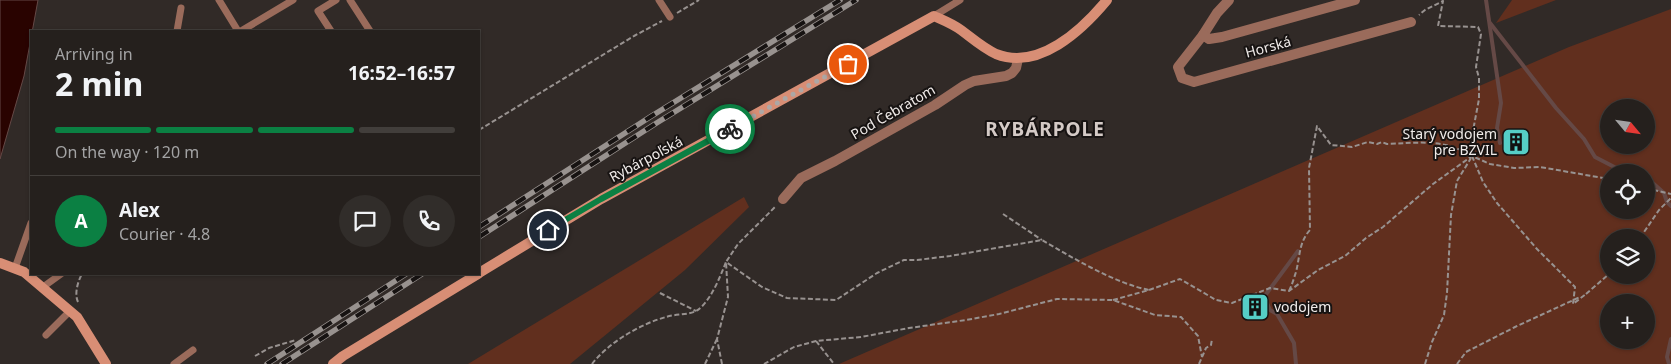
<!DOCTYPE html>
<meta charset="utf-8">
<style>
:root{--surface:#25201d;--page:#312d2a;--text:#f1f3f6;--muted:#a3a3a4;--line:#423e3b;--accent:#0b8043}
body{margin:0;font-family:"Noto Sans",sans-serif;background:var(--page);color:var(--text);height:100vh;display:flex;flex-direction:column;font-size:19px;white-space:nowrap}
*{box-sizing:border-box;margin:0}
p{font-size:16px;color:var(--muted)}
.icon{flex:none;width:28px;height:28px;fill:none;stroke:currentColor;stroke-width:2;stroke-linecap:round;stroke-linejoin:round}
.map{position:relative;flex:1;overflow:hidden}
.drawer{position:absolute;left:30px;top:30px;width:450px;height:245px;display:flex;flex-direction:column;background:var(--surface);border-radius:0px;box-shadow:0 1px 4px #0004,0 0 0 1px var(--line)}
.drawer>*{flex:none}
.needle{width:32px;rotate:119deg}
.tools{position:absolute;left:1600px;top:99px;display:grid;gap:10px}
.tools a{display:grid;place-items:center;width:55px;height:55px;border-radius:50%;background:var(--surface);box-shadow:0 1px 4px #0004,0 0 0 1px var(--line);font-size:25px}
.pin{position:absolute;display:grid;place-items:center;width:42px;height:42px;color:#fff;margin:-21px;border:2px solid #fff;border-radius:50%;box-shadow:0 1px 5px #0007}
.courier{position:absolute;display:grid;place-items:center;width:50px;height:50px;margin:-25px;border:4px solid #0b8043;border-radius:50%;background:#fff;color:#222;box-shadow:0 1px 6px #0007}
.overview em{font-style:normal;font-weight:700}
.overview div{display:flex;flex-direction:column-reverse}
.overview{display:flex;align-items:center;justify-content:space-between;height:85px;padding:0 25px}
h1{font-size:32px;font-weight:700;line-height:38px}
.bar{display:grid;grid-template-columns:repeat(4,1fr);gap:8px 5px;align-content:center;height:60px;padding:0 25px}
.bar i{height:6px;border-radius:4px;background:var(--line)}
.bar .active{background:var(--accent)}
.bar p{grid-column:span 4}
.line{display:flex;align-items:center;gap:12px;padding:0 25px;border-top:1px solid var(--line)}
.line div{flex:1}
.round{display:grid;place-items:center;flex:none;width:52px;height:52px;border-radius:26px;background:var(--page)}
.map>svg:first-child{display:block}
</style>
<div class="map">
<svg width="1671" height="364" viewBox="0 0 1671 364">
<rect width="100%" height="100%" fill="#312a27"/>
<g fill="#612f1e" fill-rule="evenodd">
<polygon points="1512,0 1556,0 1496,23"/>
<path d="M1671 9V364H839L1569 47ZM1609 108H1646V145H1609ZM1609 172H1646V210H1609ZM1609 238H1646V275H1609ZM1646 302V340H1609V302Z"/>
<polygon points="744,197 749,207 685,270 570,364 468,364"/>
</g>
<polygon fill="#290300" stroke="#654946" points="0,0 38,0 24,76 0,159"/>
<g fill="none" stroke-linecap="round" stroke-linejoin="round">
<g stroke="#654946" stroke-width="4">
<polyline points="1486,0 1501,103 1497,128 1500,143"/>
<polyline points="1490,23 1556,108 1584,139 1595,157 1624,172"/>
<polyline points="1646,177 1664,193 1667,202 1671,206"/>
<polyline points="1296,364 1294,343 1277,314 1270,310 1266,301 1267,299 1264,297 1298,251"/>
<polyline points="1669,364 1667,357 1671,339"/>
</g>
<g stroke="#989290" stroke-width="2" stroke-dasharray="5 2.5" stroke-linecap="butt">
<polyline points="677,13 699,0"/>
<polyline points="479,130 634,36 662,21"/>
<polyline points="1472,156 1483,182 1497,203 1537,249 1575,287 1573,304 1586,294"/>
<polyline points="1646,188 1671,194"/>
<polyline points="1003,214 1042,240"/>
<polyline points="1640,238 1659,210 1671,198"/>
<path d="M1289 291C1292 285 1294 278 1296 272 1300 256 1299 242 1310 230L1309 168 1317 126 1331 145 1352 147 1368 142 1377 144 1382 142 1387 144C1418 143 1443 138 1472 156V136L1479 99V78L1476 67 1481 34 1478 27 1438 26 1443 1 1425 10 1419 15"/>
<polyline points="660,293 696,311"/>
<polyline points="1586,294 1609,274"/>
<polyline points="1113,300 1149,290 1180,279 1216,300 1232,303 1270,288 1289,291 1318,270 1345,256 1366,238 1383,227 1433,184 1472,156 1490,164 1514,168 1540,167 1609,179"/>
<path d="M78 302C74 294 78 281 82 274"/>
<polyline points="816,341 834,364"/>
<polyline points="255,356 269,348 296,340"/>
<path d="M592 364C608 343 640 324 666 317 675 314 688 315 696 311 710 303 720 277 726 262L762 287 787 298 836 300 877 273 904 260H917L950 256 1042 240C1073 258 1114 283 1149 290"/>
<polyline points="705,364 717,339"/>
<polyline points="722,364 717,339 728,297 726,262 738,244 776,206"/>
<polyline points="764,364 794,347 816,341 861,337 909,328 966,320 999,314 1057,299 1113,300 1155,315 1181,317 1198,336 1202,357"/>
<polyline points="1199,364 1206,348 1211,345 1212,339"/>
<polyline points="1425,364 1432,342 1444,315 1447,293 1451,215 1457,181 1471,158"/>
<polyline points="1457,364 1466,352 1515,327 1580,297"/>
</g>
<g stroke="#9a6b5b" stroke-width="7">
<polyline points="219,0 238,31"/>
<polyline points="350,0 370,31"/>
<polyline points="659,0 670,17"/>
<polyline points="934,16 960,0"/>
<polyline points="177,31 181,8"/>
<polyline points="241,31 293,0"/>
<polyline points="331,31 318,11 336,0"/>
<polyline points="15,268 31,223"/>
<polyline points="43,287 61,274"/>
<polyline points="46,335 70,311"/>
<polyline points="174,364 193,350"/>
</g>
<g stroke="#9a6b5b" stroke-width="10">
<polyline points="1229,0 1217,13 1203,35 1178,67 1182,78 1194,82 1411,22"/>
<polyline points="1203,35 1209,39 1222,37 1355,0"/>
<polyline points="783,199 801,178 835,161 935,105 965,85 974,81 1006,76 1012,73 1016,68 1018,59"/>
</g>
<g stroke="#d88e75" stroke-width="10">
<polyline points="0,263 24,272 77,317 106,364"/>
<path d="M479 273 601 199 934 16C943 20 953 24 961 30 973 39 983 48 996 54 1039 71 1082 30 1107 0"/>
<polyline points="333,364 343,356 478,274"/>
</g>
<defs>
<g id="rail">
<polyline points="479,227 650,117 840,0"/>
<polyline points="479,237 655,124 856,0"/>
<polyline points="267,364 406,274"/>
<polyline points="282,364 422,274"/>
</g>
</defs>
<use href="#rail" stroke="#98928f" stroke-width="5.5"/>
<use href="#rail" stroke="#171312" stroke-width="4" stroke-dasharray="11" stroke-linecap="butt"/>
</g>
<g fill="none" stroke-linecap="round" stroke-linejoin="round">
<polyline stroke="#ada7a5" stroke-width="5" stroke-dasharray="0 9" points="730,129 848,64"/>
<polyline stroke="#0b8043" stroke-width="6" points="548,230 601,199 730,129"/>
</g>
<defs>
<symbol id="building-square" viewBox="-11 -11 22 22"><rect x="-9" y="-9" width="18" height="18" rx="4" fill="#55cec6" stroke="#171312"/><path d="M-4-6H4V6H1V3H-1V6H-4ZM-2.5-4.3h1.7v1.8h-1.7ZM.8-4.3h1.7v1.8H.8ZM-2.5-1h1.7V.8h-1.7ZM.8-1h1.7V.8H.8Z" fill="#111"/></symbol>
</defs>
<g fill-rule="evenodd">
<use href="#building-square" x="1500" y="126" width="32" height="32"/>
<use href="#building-square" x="1239" y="291" width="32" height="32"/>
</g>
<g text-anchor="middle" stroke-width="4" stroke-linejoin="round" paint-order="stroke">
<g font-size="14" fill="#f0ebe9" stroke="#171312">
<text transform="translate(1268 47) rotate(-15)" y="5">Horská</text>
<text transform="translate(893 112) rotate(-30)" y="5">Pod Čebratom</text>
<text transform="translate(646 159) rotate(-28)" y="5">Rybárpoľská</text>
</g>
<g font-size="14" fill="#f0ebe9" stroke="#171312" text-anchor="end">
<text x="1497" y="139">Starý vodojem<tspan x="1497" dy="16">pre BZVIL</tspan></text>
<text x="1274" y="312" text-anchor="start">vodojem</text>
</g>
<g font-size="19" font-weight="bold" letter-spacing="1" fill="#d4cac6" stroke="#171312">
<text x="1045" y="136">RYBÁRPOLE</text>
</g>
</g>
</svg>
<div class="tools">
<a><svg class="needle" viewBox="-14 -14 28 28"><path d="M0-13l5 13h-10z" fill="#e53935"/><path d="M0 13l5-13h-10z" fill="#a3a3a4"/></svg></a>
<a><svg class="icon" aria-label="locate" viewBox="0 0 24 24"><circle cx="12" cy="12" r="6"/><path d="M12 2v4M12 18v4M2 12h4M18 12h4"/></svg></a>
<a><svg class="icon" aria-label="layers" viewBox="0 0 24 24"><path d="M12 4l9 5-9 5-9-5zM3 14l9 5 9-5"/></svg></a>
<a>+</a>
</div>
<div class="pin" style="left:848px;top:64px;background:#ea580c"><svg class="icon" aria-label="bag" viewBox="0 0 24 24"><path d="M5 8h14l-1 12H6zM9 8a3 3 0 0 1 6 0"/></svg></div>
<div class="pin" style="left:548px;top:230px;background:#1f2937"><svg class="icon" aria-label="home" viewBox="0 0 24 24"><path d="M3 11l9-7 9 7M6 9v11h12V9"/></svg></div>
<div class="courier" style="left:730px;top:129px"><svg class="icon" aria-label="bike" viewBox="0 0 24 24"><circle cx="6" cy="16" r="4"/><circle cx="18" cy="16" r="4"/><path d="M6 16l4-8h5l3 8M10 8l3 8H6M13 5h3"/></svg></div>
<section class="drawer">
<div class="overview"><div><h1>2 min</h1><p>Arriving in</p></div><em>16:52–16:57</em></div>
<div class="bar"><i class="active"></i><i class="active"></i><i class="active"></i><i></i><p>On the way · 120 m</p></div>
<div class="line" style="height:90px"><b class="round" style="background:var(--accent);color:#fff">A</b><div><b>Alex</b><p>Courier · 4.8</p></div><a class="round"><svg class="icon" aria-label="chat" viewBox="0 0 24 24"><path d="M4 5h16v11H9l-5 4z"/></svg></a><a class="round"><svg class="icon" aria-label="phone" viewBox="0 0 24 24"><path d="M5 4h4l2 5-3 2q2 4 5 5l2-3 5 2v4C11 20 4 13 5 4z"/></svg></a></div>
</section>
</div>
